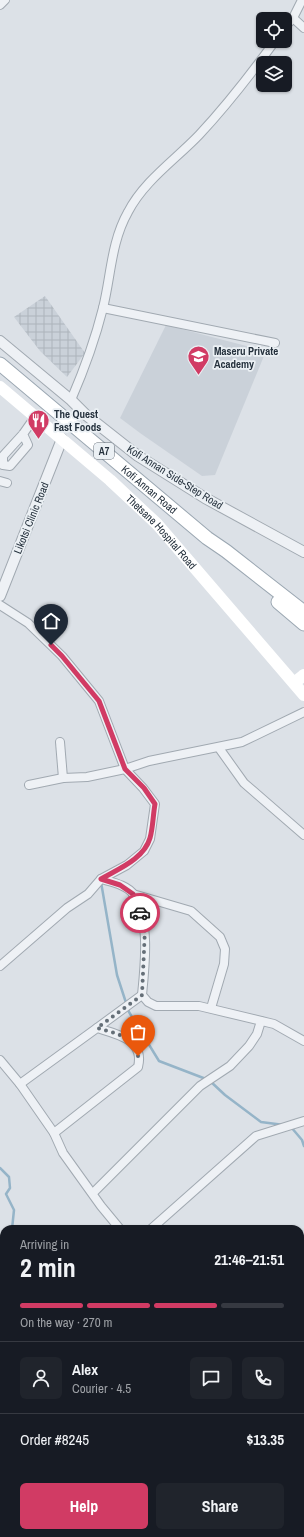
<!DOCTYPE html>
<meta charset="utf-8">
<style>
:root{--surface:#171b24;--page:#20242c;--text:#f1f3f6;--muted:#9ea1a6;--line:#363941;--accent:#d13b64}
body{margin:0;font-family:"Archivo Narrow",sans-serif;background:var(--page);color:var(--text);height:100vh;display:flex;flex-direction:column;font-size:15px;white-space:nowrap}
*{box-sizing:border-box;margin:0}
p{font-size:13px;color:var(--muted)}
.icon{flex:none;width:22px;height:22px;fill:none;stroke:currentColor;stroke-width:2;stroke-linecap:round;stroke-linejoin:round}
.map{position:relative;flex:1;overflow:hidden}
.details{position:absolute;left:0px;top:1225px;width:304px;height:312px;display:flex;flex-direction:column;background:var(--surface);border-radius:12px 12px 0 0;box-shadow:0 1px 3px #0004}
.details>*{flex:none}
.buttons{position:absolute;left:256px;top:12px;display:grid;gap:8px}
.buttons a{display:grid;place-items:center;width:36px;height:36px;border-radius:6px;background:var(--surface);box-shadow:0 1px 3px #0004;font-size:20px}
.pin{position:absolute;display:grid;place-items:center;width:34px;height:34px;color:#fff;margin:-41px -17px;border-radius:50% 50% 50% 0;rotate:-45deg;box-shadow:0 0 4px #0007}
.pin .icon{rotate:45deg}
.courier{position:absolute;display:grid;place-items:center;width:40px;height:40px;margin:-20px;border:3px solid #d13b64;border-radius:50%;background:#fff;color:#222;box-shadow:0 1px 5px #0007}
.summary em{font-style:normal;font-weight:700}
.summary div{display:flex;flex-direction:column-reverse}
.summary{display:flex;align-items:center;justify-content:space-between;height:68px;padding:0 20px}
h1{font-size:26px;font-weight:700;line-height:30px}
.bar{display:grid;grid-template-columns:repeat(4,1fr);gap:6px 4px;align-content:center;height:48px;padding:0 20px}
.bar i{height:5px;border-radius:3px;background:var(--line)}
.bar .on{background:var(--accent)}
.bar p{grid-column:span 4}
.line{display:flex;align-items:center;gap:10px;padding:0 20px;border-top:1px solid var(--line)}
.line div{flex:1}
.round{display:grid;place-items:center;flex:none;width:42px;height:42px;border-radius:6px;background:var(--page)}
.cta{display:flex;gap:8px;margin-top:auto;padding:8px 20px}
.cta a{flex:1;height:46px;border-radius:6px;background:var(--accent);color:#fff;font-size:16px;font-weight:700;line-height:46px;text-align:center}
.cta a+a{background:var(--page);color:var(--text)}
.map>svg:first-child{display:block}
</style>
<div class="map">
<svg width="304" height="1537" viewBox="0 0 304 1537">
<defs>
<pattern id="industrial-grid" width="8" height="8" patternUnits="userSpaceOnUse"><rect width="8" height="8" fill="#cad1d9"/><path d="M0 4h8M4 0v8" fill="none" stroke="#adb4bb"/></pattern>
</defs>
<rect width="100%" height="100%" fill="#dce1e7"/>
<polygon fill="#cad1d9" points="166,325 266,351 215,475 202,476 140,433 120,418"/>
<polygon fill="url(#industrial-grid)" points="45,296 85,353 67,377 40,351 14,317"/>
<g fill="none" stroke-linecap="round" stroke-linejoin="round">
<g stroke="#95b4c8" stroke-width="2.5">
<polyline points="101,882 117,975 129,1012 159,1061 206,1079"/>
<polyline points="210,1081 225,1095 261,1122 284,1125"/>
<polyline points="291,1127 302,1140 304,1146"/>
<polyline points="0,1168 9,1177 10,1188 6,1194 14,1210 12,1229"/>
<polyline points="300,1246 304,1243"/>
<polyline points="300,1356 304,1358"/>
<polyline points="300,1398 304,1397"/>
<polyline points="300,1469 304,1473"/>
<polyline points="300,1498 304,1489"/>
<polyline points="291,1537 292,1533"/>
</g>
<defs>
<g id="minor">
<polyline points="0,5 5,0"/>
<polyline points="293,18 304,28"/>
<polyline points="285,27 293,18 302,0"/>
<polyline points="103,308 275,343"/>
<path d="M71 400C84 370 95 340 103 308 111 276 111 242 128 212 144 181 175 160 199 135 227 105 251 74 275 41"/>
<polyline points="23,434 28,445 10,466 3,465 3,456 23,434 35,417"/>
<polyline points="0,481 7,483"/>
<polyline points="0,605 28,623 62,656 99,701 125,769 143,788 155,804 150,839 144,851 127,865 101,879 88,894 67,908 0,966"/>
<polyline points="60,742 63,778"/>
<polyline points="219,748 244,783 304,835"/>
<polyline points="29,785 63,778 87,777 125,769 149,761 242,742 304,712"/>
<path d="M101 879C111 882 128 885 134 895 150 921 145 965 142 995L148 1002 156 1006H199L274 1024 304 1041"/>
<polyline points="133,894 191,911 220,937 225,949 224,964 211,1008"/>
<polyline points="97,1028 142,995"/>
<polyline points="0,1060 20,1084 54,1133 63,1153 101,1206 120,1229"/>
<path d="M20 1084 97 1028C116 1034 145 1039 138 1067L54 1133"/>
<polyline points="93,1193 200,1086 230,1066 249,1046 257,1034 261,1021"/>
<polyline points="151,1229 256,1136 304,1121"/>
<polyline points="0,1399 4,1399"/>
<polyline points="248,1537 248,1533"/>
<polyline points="275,1537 275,1533"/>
</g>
<g id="tertiary">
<polyline points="0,341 71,400 86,415 138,456 205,498 304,552"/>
<polyline points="0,596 62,439"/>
</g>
<g id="primary">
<path id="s2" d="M0 364 207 538 226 551 304 612"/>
<polyline points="278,602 304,624"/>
</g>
</defs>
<use href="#minor" stroke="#a1a9b1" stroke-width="10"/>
<use href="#tertiary" stroke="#a1a9b1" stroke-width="12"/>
<use href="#primary" stroke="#9ba7b2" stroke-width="15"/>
<use href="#minor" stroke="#eef1f5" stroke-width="8"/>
<use href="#tertiary" stroke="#eef1f5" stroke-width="10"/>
<g stroke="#fff" stroke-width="12">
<path id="s1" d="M0 387 110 480 157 524 304 695"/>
<polyline points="294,683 304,675"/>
</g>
<use href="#primary" stroke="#fff" stroke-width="13"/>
</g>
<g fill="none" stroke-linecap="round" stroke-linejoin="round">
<path stroke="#656f78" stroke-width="4" stroke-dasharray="0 7.2" d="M138 1056C129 1034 118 1034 97 1028L142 995 145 929 140 913"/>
<path stroke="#d13b64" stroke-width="5" d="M51 645 62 656 99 701 125 769 144 788 155 804C153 815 153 828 150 838 144 859 118 869 101 879L120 885 133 894 140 913"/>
</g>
<defs>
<symbol id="school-pin" viewBox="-11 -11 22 30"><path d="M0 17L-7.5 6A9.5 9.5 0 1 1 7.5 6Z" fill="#d13b64" stroke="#ebf0f4"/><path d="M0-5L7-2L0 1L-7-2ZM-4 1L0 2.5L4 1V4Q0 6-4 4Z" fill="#fff"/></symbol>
<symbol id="restaurant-pin" viewBox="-11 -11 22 30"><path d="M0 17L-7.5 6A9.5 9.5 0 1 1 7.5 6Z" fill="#d13b64" stroke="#ebf0f4"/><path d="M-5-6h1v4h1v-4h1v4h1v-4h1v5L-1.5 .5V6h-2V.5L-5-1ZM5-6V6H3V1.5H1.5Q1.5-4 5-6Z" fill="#fff"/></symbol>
</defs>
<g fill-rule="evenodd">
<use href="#school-pin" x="186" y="344" width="25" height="34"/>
<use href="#restaurant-pin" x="26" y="408" width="25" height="34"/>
</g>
<g text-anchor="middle" stroke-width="3.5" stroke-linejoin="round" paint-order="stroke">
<rect fill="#ebf0f4" stroke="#606a74" stroke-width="1" x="94" y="443" width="20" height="16" rx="3"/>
<g font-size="10" font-weight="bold" fill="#25313d">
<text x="104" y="455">A7</text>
</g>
<g font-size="11" font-weight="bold" fill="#25313d" stroke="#ebf0f4" text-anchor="start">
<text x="214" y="355">Maseru Private<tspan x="214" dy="13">Academy</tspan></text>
<text x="54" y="418">The Quest<tspan x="54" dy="13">Fast Foods</tspan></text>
</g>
<g font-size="11" fill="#25313d" stroke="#ebf0f4">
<text transform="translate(175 477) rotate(32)" y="4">Kofi Annan Side-Step Road</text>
<text dy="4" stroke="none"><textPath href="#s2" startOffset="195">Kofi Annan Road</textPath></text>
<text transform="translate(31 518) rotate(-68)" y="4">Likotsi Clinic Road</text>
<text dy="4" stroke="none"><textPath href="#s1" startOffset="217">Thetsane Hospital Road</textPath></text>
</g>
</g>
</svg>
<div class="buttons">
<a><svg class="icon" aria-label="locate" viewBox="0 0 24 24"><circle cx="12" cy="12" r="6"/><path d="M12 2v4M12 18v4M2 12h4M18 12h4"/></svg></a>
<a><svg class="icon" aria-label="layers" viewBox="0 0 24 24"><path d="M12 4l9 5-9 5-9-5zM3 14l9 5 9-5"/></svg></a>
</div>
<div class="pin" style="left:138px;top:1056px;background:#ea580c"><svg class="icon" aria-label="bag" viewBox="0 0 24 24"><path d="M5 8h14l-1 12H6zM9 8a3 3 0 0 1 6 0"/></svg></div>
<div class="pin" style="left:51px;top:645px;background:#1f2937"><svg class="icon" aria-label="home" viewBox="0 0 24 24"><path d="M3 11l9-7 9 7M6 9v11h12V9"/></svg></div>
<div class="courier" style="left:140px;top:913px"><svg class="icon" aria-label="car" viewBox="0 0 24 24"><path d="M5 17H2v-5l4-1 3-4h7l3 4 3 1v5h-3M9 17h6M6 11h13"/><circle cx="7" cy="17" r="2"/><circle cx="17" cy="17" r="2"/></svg></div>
<section class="details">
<div class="summary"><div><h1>2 min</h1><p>Arriving in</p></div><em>21:46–21:51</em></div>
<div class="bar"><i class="on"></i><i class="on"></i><i class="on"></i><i></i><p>On the way · 270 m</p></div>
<div class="line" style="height:72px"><a class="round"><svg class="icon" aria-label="person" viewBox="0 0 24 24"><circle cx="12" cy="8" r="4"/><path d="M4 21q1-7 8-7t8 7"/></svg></a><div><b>Alex</b><p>Courier · 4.5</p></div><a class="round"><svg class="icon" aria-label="chat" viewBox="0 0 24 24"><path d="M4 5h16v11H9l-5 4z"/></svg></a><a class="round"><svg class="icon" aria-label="phone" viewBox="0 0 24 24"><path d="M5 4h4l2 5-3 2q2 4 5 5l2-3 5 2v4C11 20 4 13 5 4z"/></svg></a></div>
<div class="line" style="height:52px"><div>Order #8245</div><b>$13.35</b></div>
<div class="cta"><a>Help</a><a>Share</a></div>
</section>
</div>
